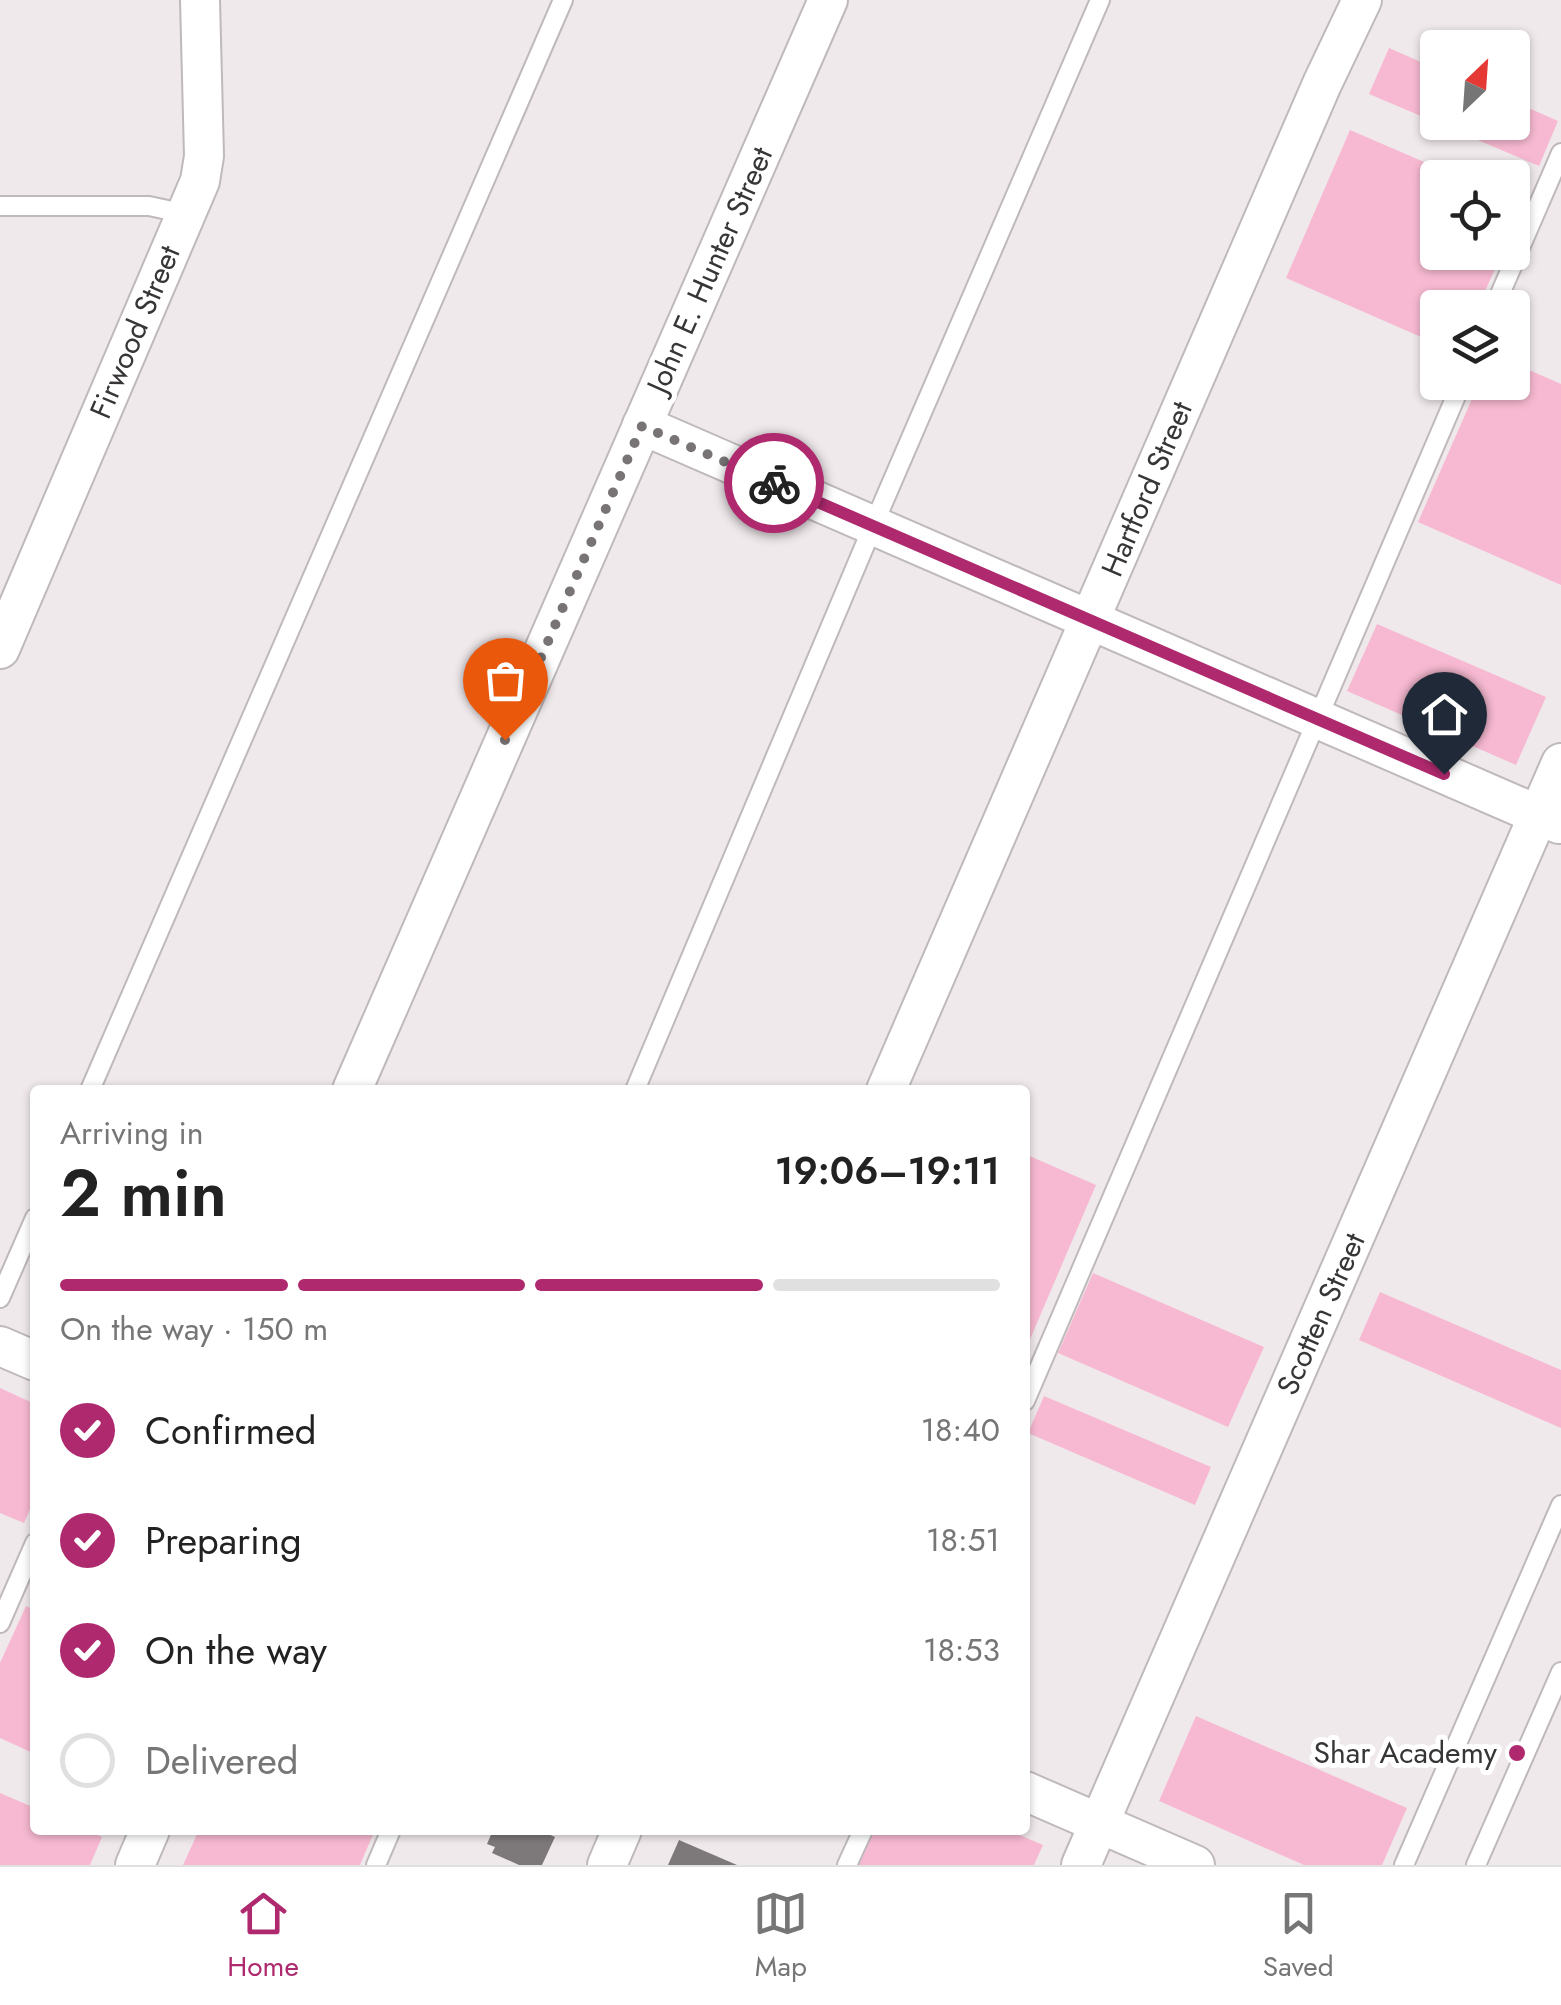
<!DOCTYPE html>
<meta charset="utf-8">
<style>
:root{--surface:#fff;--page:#f6f6f6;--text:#222;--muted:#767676;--line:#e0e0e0;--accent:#af296e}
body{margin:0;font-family:Jost,sans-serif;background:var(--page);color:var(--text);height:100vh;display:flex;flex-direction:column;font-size:38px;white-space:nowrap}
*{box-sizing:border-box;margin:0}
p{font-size:32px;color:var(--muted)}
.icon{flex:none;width:55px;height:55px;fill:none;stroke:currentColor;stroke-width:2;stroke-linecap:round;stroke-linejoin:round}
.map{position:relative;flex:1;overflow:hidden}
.sheet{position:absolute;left:30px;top:1085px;width:1000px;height:750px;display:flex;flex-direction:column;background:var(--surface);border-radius:10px;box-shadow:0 2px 8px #0004}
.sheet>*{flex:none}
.needle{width:65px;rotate:25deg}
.buttons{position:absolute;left:1420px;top:30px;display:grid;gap:20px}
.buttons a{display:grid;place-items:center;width:110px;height:110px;border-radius:10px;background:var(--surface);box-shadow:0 2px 8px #0004;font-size:50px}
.pin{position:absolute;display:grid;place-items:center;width:85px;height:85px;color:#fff;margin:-102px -42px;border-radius:50% 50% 50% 0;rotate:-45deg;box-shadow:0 0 10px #0007}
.pin .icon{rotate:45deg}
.courier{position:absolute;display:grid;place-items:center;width:100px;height:100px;margin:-50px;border:8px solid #af296e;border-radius:50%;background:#fff;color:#222;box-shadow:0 2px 12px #0007}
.overview em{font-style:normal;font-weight:600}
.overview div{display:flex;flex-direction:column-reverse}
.overview{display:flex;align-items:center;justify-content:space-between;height:170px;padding:0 30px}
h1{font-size:65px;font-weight:600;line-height:75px}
.bar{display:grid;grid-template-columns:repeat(4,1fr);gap:15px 10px;align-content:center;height:120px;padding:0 30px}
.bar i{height:12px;border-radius:8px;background:var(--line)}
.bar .on{background:var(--accent)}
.bar p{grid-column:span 4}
ol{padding:0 30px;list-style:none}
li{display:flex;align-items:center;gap:30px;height:110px}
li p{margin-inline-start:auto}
li .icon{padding:10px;border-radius:50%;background:var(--accent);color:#fff;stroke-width:4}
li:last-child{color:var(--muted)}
li i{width:55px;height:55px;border:5px solid var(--line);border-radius:50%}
.dock{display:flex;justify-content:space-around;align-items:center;height:140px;border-top:2px solid var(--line);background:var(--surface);font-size:28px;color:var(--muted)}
.dock a{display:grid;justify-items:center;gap:5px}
.dock .on{color:var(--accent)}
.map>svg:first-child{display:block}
</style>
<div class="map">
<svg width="1561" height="1865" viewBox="0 0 1561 1865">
<rect width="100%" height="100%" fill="#f0e9ec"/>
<g fill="#f7b9d1">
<polygon points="1389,48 1437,69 1438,122 1512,122 1513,101 1558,121 1539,166 1369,94"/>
<polygon points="1350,130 1459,177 1438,178 1438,252 1502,253 1478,307 1438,308 1437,344 1286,278"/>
<polygon points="1513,363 1561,384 1561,585 1418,522 1479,383 1512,382"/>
<polygon points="1377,624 1546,697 1516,765 1347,691"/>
<polygon points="1025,1154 1096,1185 1025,1351"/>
<polygon points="1093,1273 1264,1347 1228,1427 1058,1353"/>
<polygon points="1380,1292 1561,1370 1561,1428 1359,1340"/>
<polygon points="0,1388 35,1404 35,1498 24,1523 0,1513"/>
<polygon points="1044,1396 1211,1467 1195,1505 1028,1433"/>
<polygon points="26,1606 35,1610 35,1754 0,1738 0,1663"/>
<polygon points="1196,1716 1407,1808 1382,1865 1304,1865 1159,1801"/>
<polygon points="0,1793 35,1808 35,1830 86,1830 102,1837 90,1865 0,1865"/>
<polygon points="199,1830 375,1830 360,1865 183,1865"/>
<polygon points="871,1830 1008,1830 1043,1845 1034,1865 856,1865"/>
</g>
<g fill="#7d787a">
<polygon points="493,1830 539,1830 555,1837 542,1865 519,1865 492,1853 495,1847 487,1844"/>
<polygon points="679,1840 737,1865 668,1865"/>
</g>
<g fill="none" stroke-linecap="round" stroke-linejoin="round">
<defs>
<g id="service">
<polyline points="0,206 149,206 186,214"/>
<polyline points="1494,308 1561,153"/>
<polyline points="90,1090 563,0"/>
<polyline points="635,1090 873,526 1100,0"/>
<polyline points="0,1298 35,1218"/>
<polyline points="1025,1401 1462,382"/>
<polyline points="0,1623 35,1543"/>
<polyline points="376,1865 391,1830"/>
<polyline points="847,1865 863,1830"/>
<polyline points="1404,1865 1561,1505"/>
<polyline points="1476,1865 1561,1672"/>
</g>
<g id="minor">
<polyline points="642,425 1559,824"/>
<polyline points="0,649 200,181 204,156 200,0"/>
<polyline points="352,1090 828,0"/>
<polyline points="886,1090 1322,84 1362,0"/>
<polyline points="0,1346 35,1361"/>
<polyline points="1025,1791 1195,1865"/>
<polyline points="135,1865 150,1830"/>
<polyline points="607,1865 622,1830"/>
<polyline points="1081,1865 1561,763"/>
</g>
</defs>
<use href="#service" stroke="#bfb9bb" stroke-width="22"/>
<use href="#minor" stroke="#bfb9bb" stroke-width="42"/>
<use href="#service" stroke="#fff" stroke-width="18"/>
<use href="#minor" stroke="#fff" stroke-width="38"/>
</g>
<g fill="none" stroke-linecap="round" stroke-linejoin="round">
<polyline stroke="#787476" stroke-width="10" stroke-dasharray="0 18" points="505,740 642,426 774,483"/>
<polyline stroke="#af296e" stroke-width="12" points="774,483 1444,774"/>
</g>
<circle fill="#af296e" stroke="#fff" stroke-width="4" cx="1517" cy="1753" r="10"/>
<g text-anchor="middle" stroke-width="10" stroke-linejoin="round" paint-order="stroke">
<g font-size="30" fill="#373536" stroke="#fff">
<text transform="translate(710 270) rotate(-66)" y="10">John E. Hunter Street</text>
<text transform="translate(135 332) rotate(-67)" y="10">Firwood Street</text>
<text transform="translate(1147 489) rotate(-67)" y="10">Hartford Street</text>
<text transform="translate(1321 1314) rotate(-66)" y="10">Scotten Street</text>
</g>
<g font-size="30" fill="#373536" stroke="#fff" text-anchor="end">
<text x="1497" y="1763">Shar Academy</text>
</g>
</g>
</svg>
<div class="buttons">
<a><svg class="needle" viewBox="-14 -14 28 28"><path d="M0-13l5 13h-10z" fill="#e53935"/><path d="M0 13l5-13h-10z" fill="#767676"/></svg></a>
<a><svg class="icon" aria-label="locate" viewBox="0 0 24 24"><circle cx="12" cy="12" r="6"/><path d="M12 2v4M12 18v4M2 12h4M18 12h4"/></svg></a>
<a><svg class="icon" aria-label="layers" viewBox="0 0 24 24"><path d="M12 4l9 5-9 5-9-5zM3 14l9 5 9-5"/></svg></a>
</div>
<div class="pin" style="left:505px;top:740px;background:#ea580c"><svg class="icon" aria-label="bag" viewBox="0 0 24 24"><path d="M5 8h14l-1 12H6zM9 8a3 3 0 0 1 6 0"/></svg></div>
<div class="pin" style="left:1444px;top:774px;background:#1f2937"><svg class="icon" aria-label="home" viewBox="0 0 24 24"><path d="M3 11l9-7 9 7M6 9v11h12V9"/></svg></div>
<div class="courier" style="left:774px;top:483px"><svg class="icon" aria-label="bike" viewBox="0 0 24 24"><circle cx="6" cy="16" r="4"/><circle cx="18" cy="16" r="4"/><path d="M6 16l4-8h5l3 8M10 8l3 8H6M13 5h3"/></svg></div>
<section class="sheet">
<div class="overview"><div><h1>2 min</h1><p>Arriving in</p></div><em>19:06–19:11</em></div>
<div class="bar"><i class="on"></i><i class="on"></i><i class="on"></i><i></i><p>On the way · 150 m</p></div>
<ol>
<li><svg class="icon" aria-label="check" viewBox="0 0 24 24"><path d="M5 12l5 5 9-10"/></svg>Confirmed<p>18:40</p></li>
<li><svg class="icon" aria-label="check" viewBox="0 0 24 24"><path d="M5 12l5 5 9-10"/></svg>Preparing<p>18:51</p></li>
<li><svg class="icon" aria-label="check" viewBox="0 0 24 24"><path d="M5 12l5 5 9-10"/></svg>On the way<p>18:53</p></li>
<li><i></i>Delivered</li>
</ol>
</section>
</div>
<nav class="dock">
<a class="on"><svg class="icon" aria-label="home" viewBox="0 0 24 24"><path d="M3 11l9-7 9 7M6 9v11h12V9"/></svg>Home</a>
<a><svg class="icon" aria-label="map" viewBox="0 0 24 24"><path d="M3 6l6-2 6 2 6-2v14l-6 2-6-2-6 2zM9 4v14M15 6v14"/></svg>Map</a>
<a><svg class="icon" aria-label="saved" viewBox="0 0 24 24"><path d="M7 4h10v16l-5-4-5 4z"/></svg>Saved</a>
</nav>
